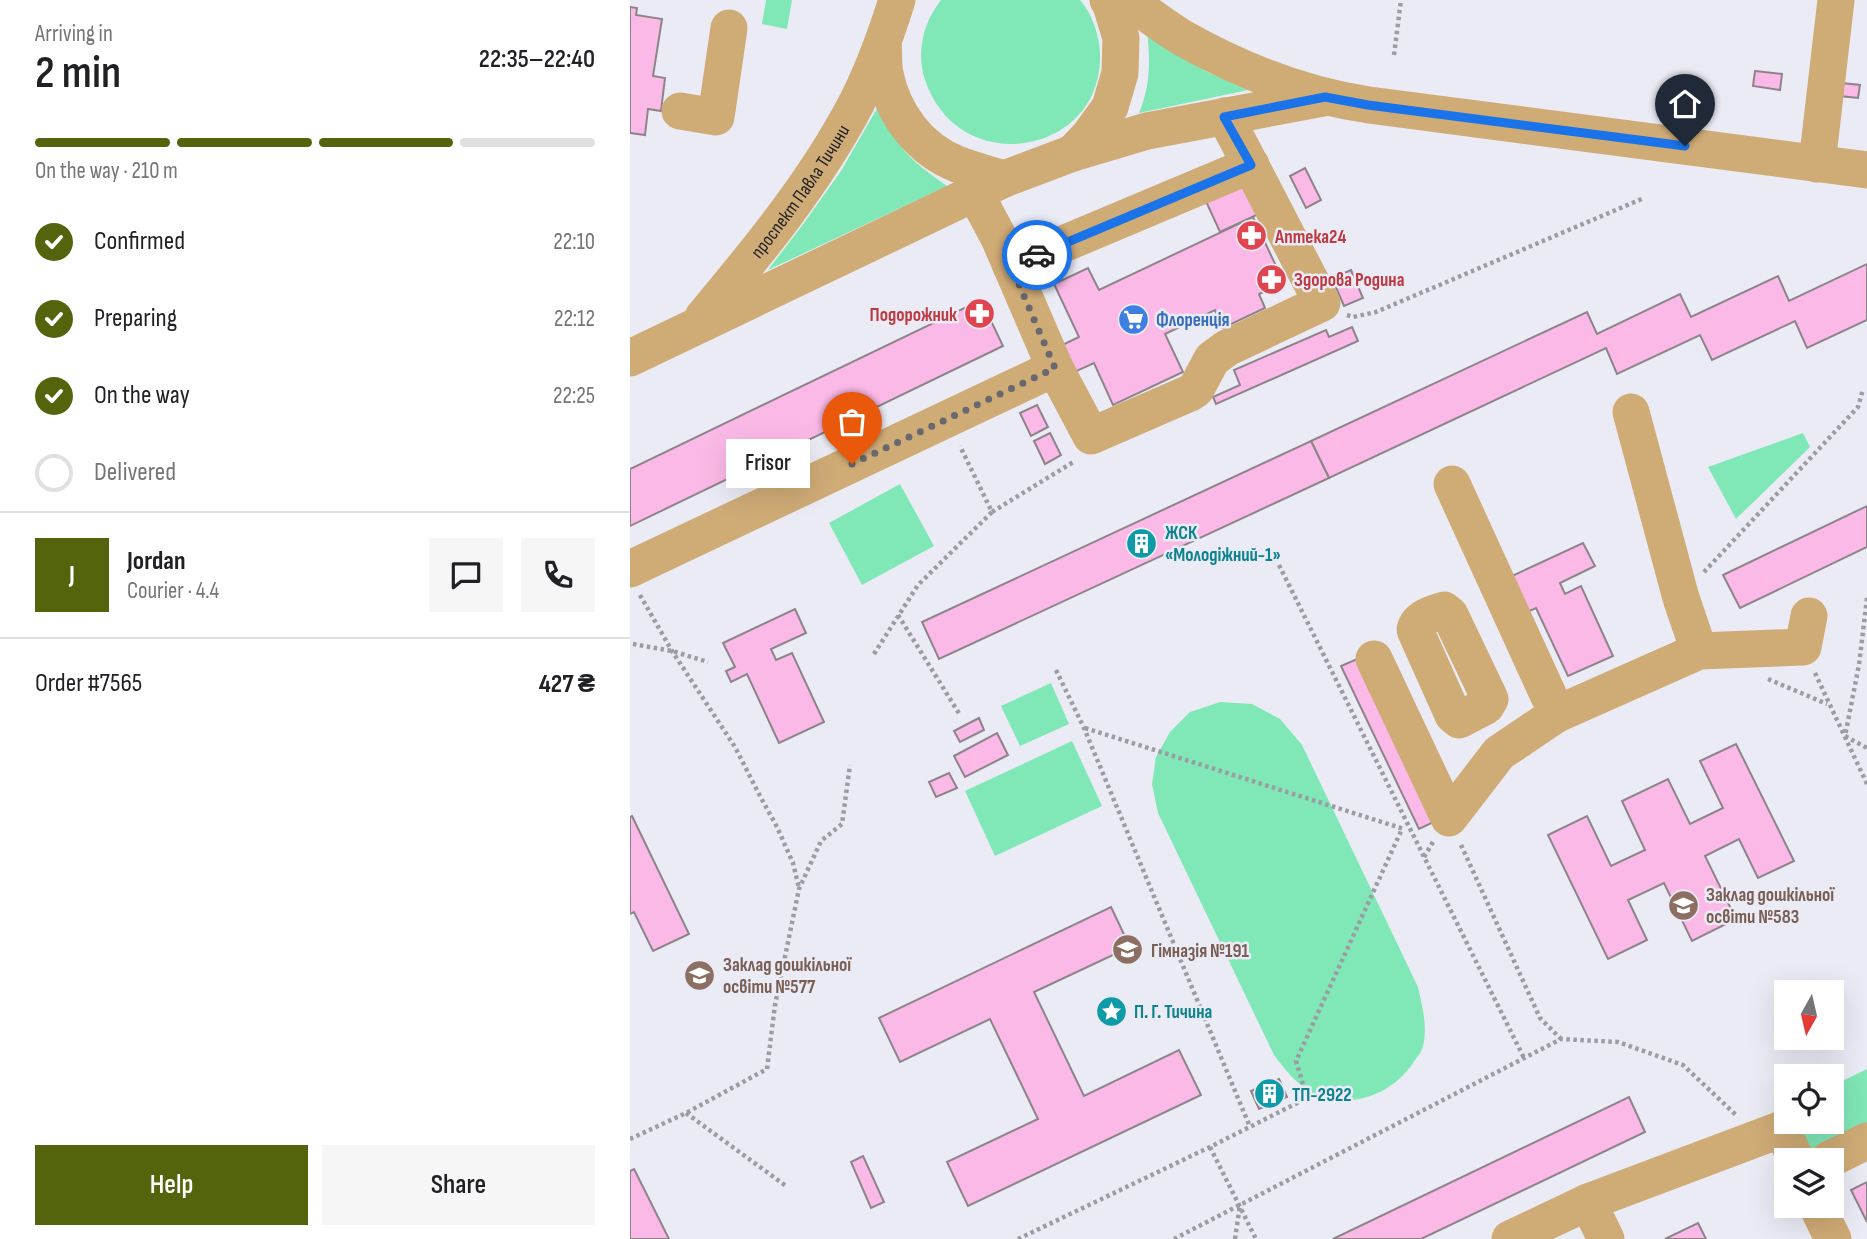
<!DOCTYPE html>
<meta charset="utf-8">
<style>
:root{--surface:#fff;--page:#f6f6f6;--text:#202124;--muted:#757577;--line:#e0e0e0;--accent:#53640d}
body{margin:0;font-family:"Sofia Sans Condensed",sans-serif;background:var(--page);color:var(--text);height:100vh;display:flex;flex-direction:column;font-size:26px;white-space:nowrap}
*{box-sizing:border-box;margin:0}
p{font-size:23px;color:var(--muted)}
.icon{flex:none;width:38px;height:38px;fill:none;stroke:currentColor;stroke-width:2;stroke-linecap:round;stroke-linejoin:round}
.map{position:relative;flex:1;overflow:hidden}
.details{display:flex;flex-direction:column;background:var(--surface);width:630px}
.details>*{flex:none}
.needle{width:46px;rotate:188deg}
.controls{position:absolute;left:1144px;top:980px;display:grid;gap:14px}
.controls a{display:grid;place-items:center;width:70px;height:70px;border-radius:0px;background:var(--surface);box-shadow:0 7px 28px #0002;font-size:35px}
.pin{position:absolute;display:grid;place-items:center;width:60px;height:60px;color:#fff;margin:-72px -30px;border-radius:50% 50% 50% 0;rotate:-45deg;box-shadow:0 0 7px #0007}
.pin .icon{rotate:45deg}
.courier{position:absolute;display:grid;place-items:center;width:70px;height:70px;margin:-35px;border:5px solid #1a73e8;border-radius:50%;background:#fff;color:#222;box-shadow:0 2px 9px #0007}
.bubble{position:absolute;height:49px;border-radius:0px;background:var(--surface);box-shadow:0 7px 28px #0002;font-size:23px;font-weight:600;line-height:49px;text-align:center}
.head em{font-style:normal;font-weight:600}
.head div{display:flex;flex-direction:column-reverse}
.head{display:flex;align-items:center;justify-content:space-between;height:119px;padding:0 35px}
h1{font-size:46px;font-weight:600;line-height:52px}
.bar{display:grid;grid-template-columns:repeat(4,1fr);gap:10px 7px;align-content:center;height:84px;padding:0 35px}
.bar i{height:9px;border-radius:5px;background:var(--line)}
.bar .current{background:var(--accent)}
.bar p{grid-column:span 4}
.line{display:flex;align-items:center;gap:18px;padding:0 35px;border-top:2px solid var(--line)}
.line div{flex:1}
.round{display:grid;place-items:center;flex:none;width:74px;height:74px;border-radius:0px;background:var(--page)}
ol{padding:0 35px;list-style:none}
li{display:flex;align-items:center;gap:21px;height:77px}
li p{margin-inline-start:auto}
li .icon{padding:7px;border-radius:50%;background:var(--accent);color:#fff;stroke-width:4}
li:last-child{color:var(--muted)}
li i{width:38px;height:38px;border:4px solid var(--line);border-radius:50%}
.cta{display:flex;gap:14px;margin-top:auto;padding:14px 35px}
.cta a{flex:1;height:80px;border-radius:0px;background:var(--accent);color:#fff;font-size:28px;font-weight:600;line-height:80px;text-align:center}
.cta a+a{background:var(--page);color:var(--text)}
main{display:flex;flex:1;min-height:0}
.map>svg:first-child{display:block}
</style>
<main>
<section class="details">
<div class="head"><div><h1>2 min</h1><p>Arriving in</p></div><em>22:35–22:40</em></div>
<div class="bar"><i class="current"></i><i class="current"></i><i class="current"></i><i></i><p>On the way · 210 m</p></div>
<ol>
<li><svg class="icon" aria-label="check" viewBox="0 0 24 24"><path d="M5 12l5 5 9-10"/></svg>Confirmed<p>22:10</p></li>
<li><svg class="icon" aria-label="check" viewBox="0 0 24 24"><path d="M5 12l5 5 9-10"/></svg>Preparing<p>22:12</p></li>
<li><svg class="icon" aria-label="check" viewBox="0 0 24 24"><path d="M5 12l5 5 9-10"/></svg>On the way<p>22:25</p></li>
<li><i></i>Delivered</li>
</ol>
<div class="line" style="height:126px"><b class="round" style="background:var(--accent);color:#fff">J</b><div><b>Jordan</b><p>Courier · 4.4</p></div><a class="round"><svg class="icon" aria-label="chat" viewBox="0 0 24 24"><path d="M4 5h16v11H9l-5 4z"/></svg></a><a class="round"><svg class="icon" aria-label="phone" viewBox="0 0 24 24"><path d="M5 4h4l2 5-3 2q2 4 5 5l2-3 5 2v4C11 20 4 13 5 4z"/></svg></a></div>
<div class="line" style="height:91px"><div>Order #7565</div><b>427 ₴</b></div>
<div class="cta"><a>Help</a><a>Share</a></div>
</section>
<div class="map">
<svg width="1237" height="1239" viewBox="0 0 1237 1239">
<rect width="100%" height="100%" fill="#ebebf5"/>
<g fill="#80e7b7">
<polygon points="136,0 162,0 157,29 132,24"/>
<path d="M311 0H450C463 15 469 35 470 54 473 155 329 181 295 80 286 52 293 23 311 0Z"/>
<path d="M517 30 537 49 577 72 618 90 509 113C521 84 520 61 517 30Z"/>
<path d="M249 105C266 148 280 160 317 186L138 270 174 223 211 171Z"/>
<polygon points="1173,433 1180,447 1106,519 1078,467"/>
<polygon points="270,484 304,546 232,585 199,523"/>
<polygon points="421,683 439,724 390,746 371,706"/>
<path d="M590 702 622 704 650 719 672 745 788 987C792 1006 798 1026 793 1046 792 1051 788 1056 785 1060 766 1091 728 1108 692 1097 671 1090 657 1072 644 1055L528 813 522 784 526 757 540 732 560 712Z"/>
<polygon points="442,741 472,806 365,856 335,791"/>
<polygon points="1237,1069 1237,1123 1171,1157 1149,1113 1157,1109 1157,1122 1202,1122 1202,1086"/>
</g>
<g fill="#fbb9e7" stroke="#8d848a" stroke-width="2">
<polygon points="0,7 7,8 6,15 32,19 23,76 35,78 31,111 18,109 15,135 0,133"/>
<polygon points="1125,71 1152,74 1150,90 1123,86"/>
<polygon points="1212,83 1230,85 1228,98 1210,96"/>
<polygon points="675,168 691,200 676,208 660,176"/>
<polygon points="617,177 633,212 590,232 574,197"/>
<polygon points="623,217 654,283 629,294 635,308 593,328 585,310 535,334 553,372 483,405 464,363 440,374 428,347 449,337 424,284 458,268 469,290"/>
<polygon points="1237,264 1237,320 1177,348 1165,321 1082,360 1070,335 987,374 976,348 699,478 681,441 957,312 967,334 1050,294 1061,317 1148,276 1159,301"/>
<polygon points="721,270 733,298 714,306 702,278"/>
<polygon points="351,300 373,346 0,526 0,469"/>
<polygon points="722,327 728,341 586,404 583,397 610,385 604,370 696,330 699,337"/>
<polygon points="407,405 418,427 401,436 390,413"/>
<polygon points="420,433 431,455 415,464 404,441"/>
<polygon points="681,441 699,478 309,659 292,622"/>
<polygon points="1237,506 1237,547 1110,608 1093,575"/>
<polygon points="953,543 965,566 930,583 935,594 951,586 983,656 938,676 906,608 890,615 882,576"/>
<polygon points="165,609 176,633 141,649 146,660 162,653 194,722 149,743 117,674 101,682 96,671 105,667 93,643"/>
<polygon points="734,656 812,818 789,829 711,666"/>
<polygon points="349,718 354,730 330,742 324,731"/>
<polygon points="367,733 378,755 335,777 324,756"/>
<polygon points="1106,744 1164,861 1128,878 1109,839 1075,856 1106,919 1062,941 1034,883 998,900 1017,940 978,959 918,835 957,816 981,866 1015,850 992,801 1038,779 1060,824 1093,808 1070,761"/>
<polygon points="319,773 327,788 306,797 299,782"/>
<polygon points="2,816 59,934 23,951 4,912 0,914 0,817"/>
<polygon points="481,907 500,947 404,992 454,1096 549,1050 571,1095 338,1206 317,1162 408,1119 360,1019 270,1062 249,1018"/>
<polygon points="649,1079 657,1097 629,1109 621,1091"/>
<polygon points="999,1097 1015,1132 791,1239 703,1239"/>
<polygon points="233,1156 254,1202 241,1208 221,1162"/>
<polygon points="4,1169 39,1239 0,1239 0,1171"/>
<polygon points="1237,1182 1237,1222 1221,1190"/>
<polygon points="1068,1223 1076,1239 1035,1239"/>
</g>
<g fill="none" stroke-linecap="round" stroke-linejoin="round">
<g stroke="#9c9ca3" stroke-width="4.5" stroke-dasharray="3.5 3.5" stroke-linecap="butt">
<polyline points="764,55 771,0"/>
<polyline points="717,315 723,317 746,312 1014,198"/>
<polyline points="362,512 445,461"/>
<polyline points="649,565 894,1058"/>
<polyline points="1074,572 1228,407 1233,389"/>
<polyline points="10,595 42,651 105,747 130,796 147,827 163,863 169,888"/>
<polyline points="1237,598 1229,665 1215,736 1237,748"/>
<polyline points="268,615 330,715"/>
<polyline points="3,644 42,651 78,662"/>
<polyline points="244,654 288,585 362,512 330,446"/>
<polyline points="426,670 454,728 620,1127"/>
<polyline points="1185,673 1237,784"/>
<polyline points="1138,679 1197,704"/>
<polyline points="455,728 774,829"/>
<polyline points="831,845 910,1018 931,1039"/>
<polyline points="794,857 803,842"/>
<polyline points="56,1113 156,1186"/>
<polyline points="0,1139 56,1113 137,1069 145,1005 169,889 191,841 212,824 220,765"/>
<polyline points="580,1147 626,1239"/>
<polyline points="388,1239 580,1147 677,1098 666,1061 772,829"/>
<polyline points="544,1239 931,1039 988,1042 1053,1065 1106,1115"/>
<polyline points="605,1239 610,1205"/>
</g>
<g stroke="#cfab76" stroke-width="37">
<path d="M498 0C515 12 533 26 551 37 609 70 673 95 739 105L1237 170"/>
<path d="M253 42C254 52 253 64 255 74 263 114 289 149 327 164 342 170 358 174 374 179"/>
<polyline points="50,111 86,117 99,28"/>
<polyline points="443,153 459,136 480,107 490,73 491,38 481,5 478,0"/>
<polyline points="1187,164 1206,0"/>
<polyline points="345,193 369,238 425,368 461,436 560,393 566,389 582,359 597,348 692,303 595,116"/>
<polyline points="381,266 621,165"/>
<path id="s1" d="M73 317C129 250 185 182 226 104 243 71 256 35 267 0"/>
<polyline points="0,358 374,179 443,153 517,131 693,98"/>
<polyline points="1001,412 1051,598 1069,651"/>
<polyline points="822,484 927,714"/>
<polyline points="0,569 425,368"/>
<path d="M814 610 820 615 860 699 856 706 829 720 823 715 785 630C787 618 803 613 814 610Z"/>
<polyline points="744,659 819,818 869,753 927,714 1069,651 1173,647 1179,616"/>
<polyline points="1198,1160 1237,1141"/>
<polyline points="958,1202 976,1239"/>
<polyline points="1187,1206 1203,1239"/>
<polyline points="880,1239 958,1202 1152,1129 1166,1160"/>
</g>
</g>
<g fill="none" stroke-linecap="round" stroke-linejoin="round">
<polyline stroke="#68686e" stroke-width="7" stroke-dasharray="0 12.6" points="222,464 425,368 381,266 407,255"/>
<polyline stroke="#1a73e8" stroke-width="9" points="407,255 621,165 594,117 695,97 738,105 1055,146"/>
</g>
<defs>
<symbol id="pharmacy-disc" viewBox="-11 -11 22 22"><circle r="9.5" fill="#e0444e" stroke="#ebebf5"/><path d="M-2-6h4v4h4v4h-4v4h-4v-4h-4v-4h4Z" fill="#fff"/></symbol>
<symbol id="supermarket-disc" viewBox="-11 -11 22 22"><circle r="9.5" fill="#3f7fe0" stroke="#ebebf5"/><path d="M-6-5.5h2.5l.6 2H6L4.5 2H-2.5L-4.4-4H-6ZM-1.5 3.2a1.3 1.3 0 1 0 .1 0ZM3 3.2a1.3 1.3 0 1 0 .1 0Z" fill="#fff"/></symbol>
<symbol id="building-disc" viewBox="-11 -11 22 22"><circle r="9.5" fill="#0f9aa8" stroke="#ebebf5"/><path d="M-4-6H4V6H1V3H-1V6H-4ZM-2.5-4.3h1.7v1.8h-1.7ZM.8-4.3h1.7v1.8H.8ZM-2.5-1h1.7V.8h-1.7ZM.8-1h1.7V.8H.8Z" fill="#fff"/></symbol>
<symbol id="school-disc" viewBox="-11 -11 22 22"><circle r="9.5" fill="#8d6e63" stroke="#ebebf5"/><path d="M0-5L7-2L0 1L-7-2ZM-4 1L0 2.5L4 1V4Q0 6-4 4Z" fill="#fff"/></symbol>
<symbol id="sight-disc" viewBox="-11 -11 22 22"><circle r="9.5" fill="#0f9aa8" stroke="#ebebf5"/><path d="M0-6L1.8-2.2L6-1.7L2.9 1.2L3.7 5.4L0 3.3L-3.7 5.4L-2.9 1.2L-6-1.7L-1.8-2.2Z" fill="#fff"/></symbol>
</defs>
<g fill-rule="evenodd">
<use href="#pharmacy-disc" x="604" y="218" width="35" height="35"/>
<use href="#pharmacy-disc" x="624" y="262" width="35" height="35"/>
<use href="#pharmacy-disc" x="332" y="296" width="35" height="35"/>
<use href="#supermarket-disc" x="486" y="302" width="35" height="35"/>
<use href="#building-disc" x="494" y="526" width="35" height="35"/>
<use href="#school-disc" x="1036" y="888" width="35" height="35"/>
<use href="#school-disc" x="480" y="932" width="35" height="35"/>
<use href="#school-disc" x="52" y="958" width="35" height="35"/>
<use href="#sight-disc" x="464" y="994" width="35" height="35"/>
<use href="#building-disc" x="622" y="1076" width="35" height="35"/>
</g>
<g text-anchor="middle" stroke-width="5" stroke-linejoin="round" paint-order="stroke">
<g font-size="19" fill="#222226" stroke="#ebebf5">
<text dy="7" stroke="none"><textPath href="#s1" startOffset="159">проспект Павла Тичини</textPath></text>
</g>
<g font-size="19" font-weight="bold" fill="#be3a42" stroke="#ebebf5" text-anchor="start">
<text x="645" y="243">Аптека24</text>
<text x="664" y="286">Здорова Родина</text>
<text x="327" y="321" text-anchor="end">Подорожник</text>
</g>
<g font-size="19" font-weight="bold" fill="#366cbe" stroke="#ebebf5" text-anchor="start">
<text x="526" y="326">Флоренція</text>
</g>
<g font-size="19" font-weight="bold" fill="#0d838f" stroke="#ebebf5" text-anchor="start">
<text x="535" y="539">ЖСК<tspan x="535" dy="22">«Молодіжний-1»</tspan></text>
<text x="504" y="1018">П. Г. Тичина</text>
<text x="662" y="1101">ТП-2922</text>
</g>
<g font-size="19" font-weight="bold" fill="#785e54" stroke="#ebebf5" text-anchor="start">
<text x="1076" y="901">Заклад дошкільної<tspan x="1076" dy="22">освіти №583</tspan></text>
<text x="521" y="957">Гімназія №191</text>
<text x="93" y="971">Заклад дошкільної<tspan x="93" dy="22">освіти №577</tspan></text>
</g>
</g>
</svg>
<div class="controls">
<a><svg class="needle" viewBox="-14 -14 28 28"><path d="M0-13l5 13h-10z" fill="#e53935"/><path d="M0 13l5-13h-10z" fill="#757577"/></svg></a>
<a><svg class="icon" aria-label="locate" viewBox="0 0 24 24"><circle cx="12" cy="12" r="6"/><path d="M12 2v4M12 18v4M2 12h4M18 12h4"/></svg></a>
<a><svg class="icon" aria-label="layers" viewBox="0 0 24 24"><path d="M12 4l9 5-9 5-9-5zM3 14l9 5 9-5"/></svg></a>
</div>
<div class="pin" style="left:222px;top:464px;background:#ea580c"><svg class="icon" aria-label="bag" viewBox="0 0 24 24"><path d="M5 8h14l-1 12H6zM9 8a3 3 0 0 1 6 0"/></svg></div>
<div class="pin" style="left:1055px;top:146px;background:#1f2937"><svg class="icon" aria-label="home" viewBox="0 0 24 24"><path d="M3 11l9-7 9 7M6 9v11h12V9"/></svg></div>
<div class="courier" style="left:407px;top:255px"><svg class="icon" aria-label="car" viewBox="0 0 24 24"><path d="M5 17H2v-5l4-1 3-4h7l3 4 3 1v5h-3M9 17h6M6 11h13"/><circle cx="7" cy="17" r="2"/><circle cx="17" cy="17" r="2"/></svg></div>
<div class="bubble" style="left:96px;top:439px;width:84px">Frisor</div>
</div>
</main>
